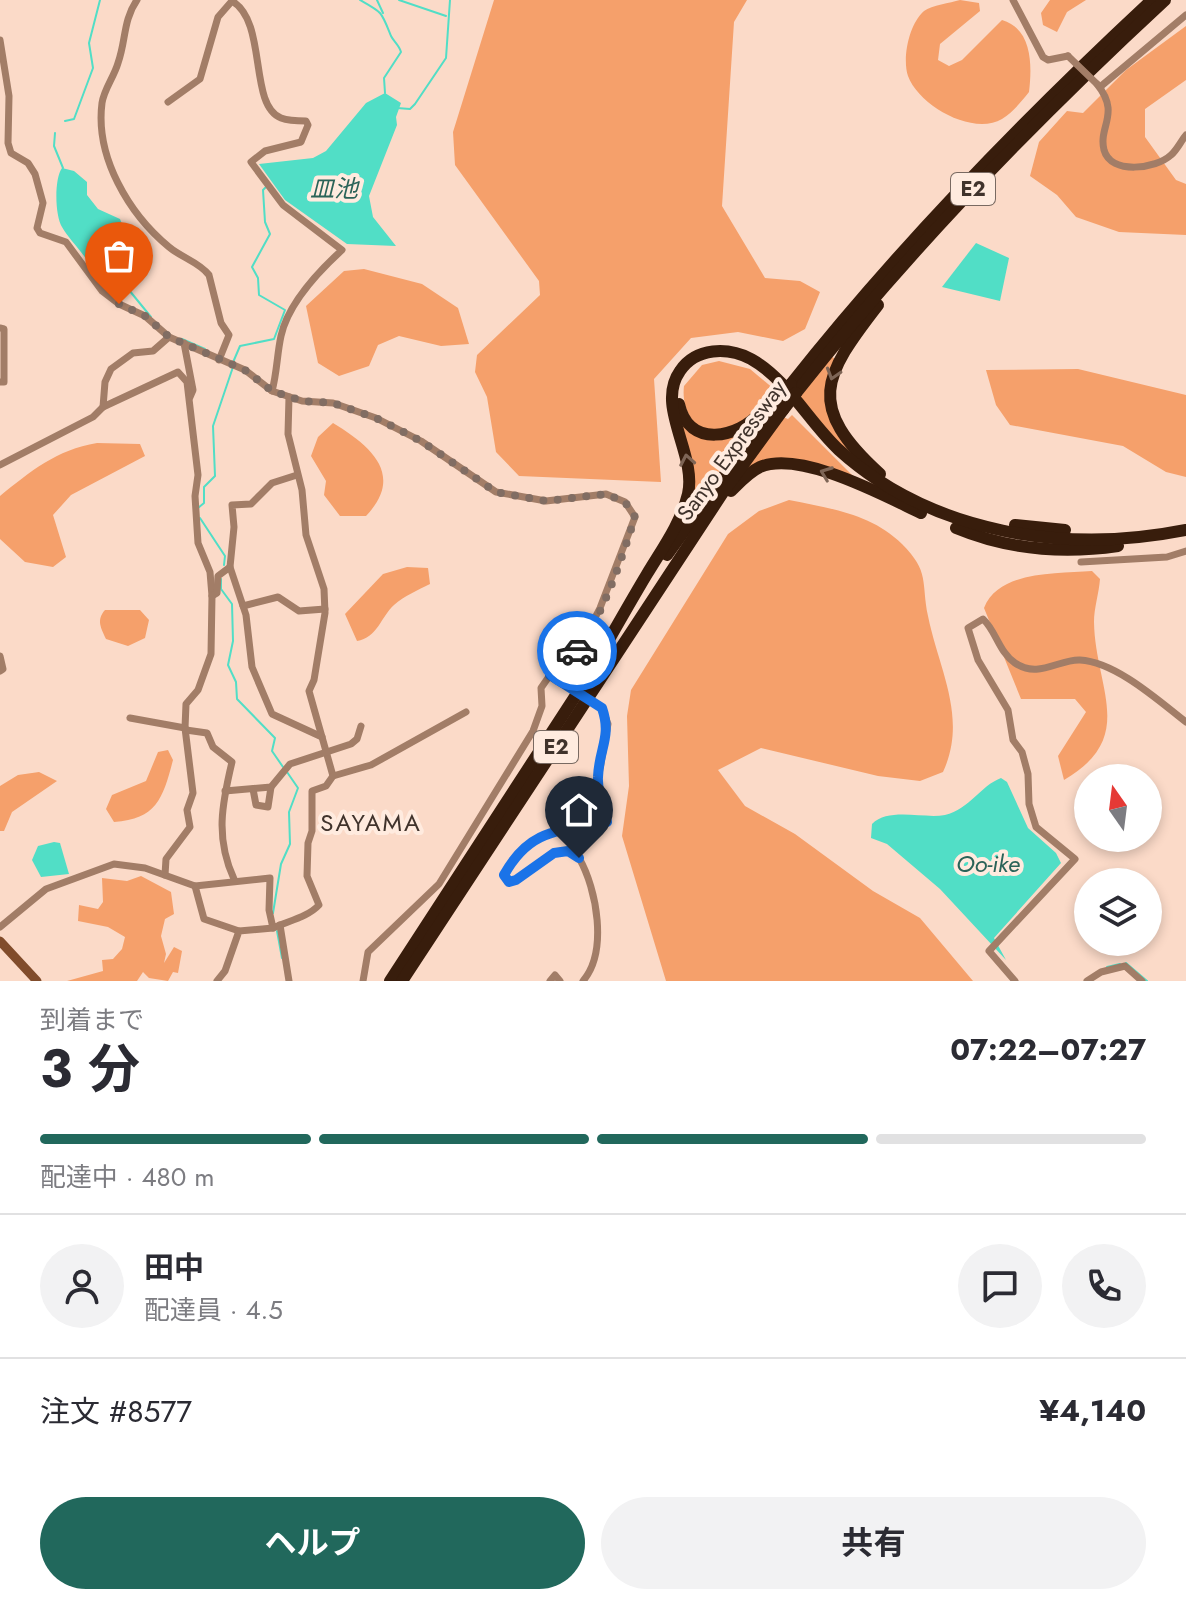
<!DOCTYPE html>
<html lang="ja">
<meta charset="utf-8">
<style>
:root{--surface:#fff;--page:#f2f2f3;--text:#2b2b33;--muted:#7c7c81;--line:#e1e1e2;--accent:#21685c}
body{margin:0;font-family:Jost,"Noto Sans JP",sans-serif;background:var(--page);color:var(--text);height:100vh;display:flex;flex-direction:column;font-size:30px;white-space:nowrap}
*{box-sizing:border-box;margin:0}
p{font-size:26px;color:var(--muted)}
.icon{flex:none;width:44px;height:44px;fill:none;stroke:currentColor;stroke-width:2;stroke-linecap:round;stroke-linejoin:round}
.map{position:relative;height:981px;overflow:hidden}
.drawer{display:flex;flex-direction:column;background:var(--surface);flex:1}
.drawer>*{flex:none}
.needle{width:52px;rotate:346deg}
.controls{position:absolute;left:1074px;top:764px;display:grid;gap:16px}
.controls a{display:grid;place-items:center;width:88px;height:88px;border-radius:50%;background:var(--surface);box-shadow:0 4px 12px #0003;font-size:40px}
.pin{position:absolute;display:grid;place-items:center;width:68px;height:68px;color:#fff;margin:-82px -34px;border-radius:50% 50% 50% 0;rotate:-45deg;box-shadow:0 0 8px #0007}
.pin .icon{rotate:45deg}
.courier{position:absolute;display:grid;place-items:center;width:80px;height:80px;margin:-40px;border:6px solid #1a73e8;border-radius:50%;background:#fff;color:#222;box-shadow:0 2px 10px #0007}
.overview em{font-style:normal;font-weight:700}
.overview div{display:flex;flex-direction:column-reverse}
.overview{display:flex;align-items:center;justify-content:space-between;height:136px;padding:0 40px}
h1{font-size:52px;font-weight:700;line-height:60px}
.bar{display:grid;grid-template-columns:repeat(4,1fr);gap:12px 8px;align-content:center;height:96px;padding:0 40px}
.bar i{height:10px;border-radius:6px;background:var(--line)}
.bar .selected{background:var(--accent)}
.bar p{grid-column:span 4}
.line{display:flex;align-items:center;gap:20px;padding:0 40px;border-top:2px solid var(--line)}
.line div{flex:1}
.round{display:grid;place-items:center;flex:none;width:84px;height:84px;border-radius:42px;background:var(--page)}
.primary-button{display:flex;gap:16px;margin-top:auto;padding:16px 40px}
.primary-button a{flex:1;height:92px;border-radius:48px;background:var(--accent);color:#fff;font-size:32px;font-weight:700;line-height:92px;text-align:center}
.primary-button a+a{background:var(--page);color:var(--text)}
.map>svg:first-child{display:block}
</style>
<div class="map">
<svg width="1186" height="981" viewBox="0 0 1186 981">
<rect width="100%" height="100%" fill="#fbdac8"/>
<g fill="#f5a06b">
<polygon points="494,0 747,0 734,22 722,206 765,278 800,281 820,292 805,329 783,341 738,332 691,338 654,379 661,482 519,476 496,452 487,397 475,372 477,355 540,295 539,281 455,165 453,132"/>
<path d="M960 0 979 3 980 11 940 44 938 60 949 66 962 60 1002 20C1033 29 1032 67 1029 92 1021 102 1013 112 1002 119 973 136 919 106 908 76 902 58 909 24 924 11 932 5 950 3 960 0Z"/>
<polygon points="1050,0 1086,0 1067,12 1057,32 1043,25 1041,13"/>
<polygon points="1186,26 1186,80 1145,109 1145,137 1176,180 1186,184 1186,235 1119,232 1076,217 1057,195 1030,176 1039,142 1067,111 1083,113 1126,70"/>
<polygon points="364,269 422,284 458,308 469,344 441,346 399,336 378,345 369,366 339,376 318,363 306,306 344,271"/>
<polygon points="831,356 835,359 825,393 860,459 840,445 802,401 801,396"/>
<path d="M719 361 750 369 774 389C762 404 743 426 724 431 695 437 681 410 684 386L702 365Z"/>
<polygon points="1078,369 1186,395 1186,477 1166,472 1123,446 1010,425 996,405 986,370"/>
<polygon points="792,415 856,479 812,463 743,474 783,417 788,419"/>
<path d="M333 423C371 446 405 475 366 516H340L324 495 326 481 311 456 318 437Z"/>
<polygon points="680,423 718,440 747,433 688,514"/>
<path d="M97 443 140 444 145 456 71 495 53 515 66 557 53 567 25 562 0 539V496C31 471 56 450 97 443Z"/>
<path d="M789 500C829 508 872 514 902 544 930 572 921 582 928 616 939 670 968 718 943 772L920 781 878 776 761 748 718 770 745 806 795 834 873 891 920 918 973 981H666L622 836 629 786 627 716 631 690 728 534 759 511Z"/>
<path d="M407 567 428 568 430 584C418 590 404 596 394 605 381 617 377 638 357 641L345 614 383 574Z"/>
<path d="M1092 571 1100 579C1099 593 1094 608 1094 622 1095 688 1138 737 1064 780L1058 756 1086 712 1075 699H1021L984 608C999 570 1057 574 1092 571Z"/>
<path d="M105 610H140L149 620 145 638 128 646 106 639C101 628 96 620 105 610Z"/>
<path d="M168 750 173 760C163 798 157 819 114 822L106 809 112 795 146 781 158 752Z"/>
<polygon points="39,772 57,781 12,812 4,831 0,831 0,786 18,775"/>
<polygon points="141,876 171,892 174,914 165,919 161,936 166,954 164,963 174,947 182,951 178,973 173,972 168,981 149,978 143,972 137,981 67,981 103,971 102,960 113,959 122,949 125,937 108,927 78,921 79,905 98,909 103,902 102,878 127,881"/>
</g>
<g fill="#51dec6">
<polygon points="385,93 401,103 396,117 397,125 369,196 373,217 396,246 347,244 285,200 259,164 313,158 326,151 366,103"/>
<path d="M62 168 74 171 87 182V195L98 209 120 219 124 229 133 231 103 263 91 268C84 252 69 240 62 227 55 216 54 179 62 168Z"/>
<polygon points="976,243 1009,258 1000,301 942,287"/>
<path d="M1001 778 1007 782 1028 828 1056 853 1061 863 994 938 1006 960 940 889 887 844 871 838 872 824C889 807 923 819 945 815 970 809 980 786 1001 778Z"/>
<polygon points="54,842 60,843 69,874 41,877 32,860 38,846"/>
</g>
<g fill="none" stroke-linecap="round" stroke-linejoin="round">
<g stroke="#51dec6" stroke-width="2">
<path d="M360 0C383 13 381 11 391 36 394 42 399 45 401 52L384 78 385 93"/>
<polyline points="377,0 383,13"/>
<polyline points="399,0 446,16"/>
<polyline points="397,108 410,109 415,104 446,58 450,0"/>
<polyline points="65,121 74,119 93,68 89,43 100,0"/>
<polyline points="55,133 54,146 63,168"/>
<polyline points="92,265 103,286 129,290 151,317"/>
<polyline points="182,339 205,349"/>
<polyline points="234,360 240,346 274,339 285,310 259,295 258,278 252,267 270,234 265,222 263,190 267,186"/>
<polyline points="198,508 204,503 204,487 215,476 213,426 233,367"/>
<polyline points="200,518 225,556 224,565"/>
<polyline points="221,579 221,589 232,604 233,641 228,665 236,682 237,699 275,738 272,751 283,767"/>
<polyline points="273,913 281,864 290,844 289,812 298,788 287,772"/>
<polyline points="277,931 282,958"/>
<polyline points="1126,963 1147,981"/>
<polyline points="1107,967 1120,964"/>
</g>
<g stroke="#a27d67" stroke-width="7">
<path d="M137 0C123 20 126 41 118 63 114 77 104 89 102 103 95 157 129 214 169 247 182 258 199 262 209 275L221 323 229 335 219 360"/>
<polyline points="1013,0 1043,57 1048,60 1068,56"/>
<polyline points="0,40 9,96 8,143 11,153 28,163 35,174 43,203 37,228 40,233 66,242 102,291 119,304 145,316 169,337 245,370 272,391 302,401 333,403 376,418 421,441 496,492 546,501 606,494 625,502 635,517 600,608 579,649 550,675 541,688 542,706 533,731 439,884 368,952 363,981"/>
<path d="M1097 84C1121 114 1098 126 1104 150 1111 175 1156 169 1171 155 1177 150 1181 141 1186 135"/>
<polyline points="1100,87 1186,15"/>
<path d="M168 102 200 79 218 17 232 1C268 22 248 105 281 118 289 121 298 121 306 121L308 125 301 142 265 151 251 162 283 205 342 250C319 271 288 304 281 336 277 354 277 373 272 391"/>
<polyline points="0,328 4,329 4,382 0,382"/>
<polyline points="184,343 193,390 190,397"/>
<polyline points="289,397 288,434 302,490 306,535 324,589 325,613 314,680 309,691 333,776"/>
<polyline points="103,407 178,372 187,382 189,399 198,475 195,496 198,543 210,572 212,596 211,654 198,690 186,704 185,728 193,793 187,810 190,827 166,859 165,875"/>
<polyline points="0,465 93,417 103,407 105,382 111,369 133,353 153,351 169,337"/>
<polyline points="1081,562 1167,557 1186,551"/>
<polyline points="230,567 234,527 232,505 251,504 272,483 297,475"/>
<polyline points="212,596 217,593 218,576 230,567 246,615 252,667 272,714 322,737"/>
<polyline points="243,606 278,597 299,611 325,609"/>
<polyline points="0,656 3,669 0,671"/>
<polyline points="130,718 185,728"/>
<path d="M186 730 207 733 213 747 232 762C222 804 215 838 234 879"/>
<polyline points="253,789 256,805 268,807 271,787"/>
<polyline points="225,791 271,787 290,764 351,744 357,739 361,726"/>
<polyline points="195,886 204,919 239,931"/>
<polyline points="280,925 289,981"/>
<path d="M0 927 46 889 114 864 145 868 195 886 270 878 269 910 273 928C288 921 308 917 319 905L307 876 308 843 312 831V791L326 786 333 776 371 765 466 712"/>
<polyline points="217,981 225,971 239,931 273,928"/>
<polyline points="550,981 555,975 560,981"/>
<path d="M583 981C608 952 597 889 579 858L568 851 554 853 516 880 509 882 504 875C530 828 560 831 607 822L598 780 608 724 602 708"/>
<path d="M1015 981 989 951 1075 859 1036 827 1029 804 1028 774 1022 752 1013 740 1008 710 978 660 968 628 983 619C996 631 999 652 1015 663 1038 679 1059 659 1080 660 1116 662 1159 701 1186 722"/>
<polyline points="1087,981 1101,972 1125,966 1142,981"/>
</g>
<polyline stroke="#814c2b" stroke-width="9" points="0,941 37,981"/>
<g stroke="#381d0c" stroke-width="12">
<path d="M878 305C823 376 805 406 880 474"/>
<path d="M791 384C900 246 1023 120 1152 0"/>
<path d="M796 393C908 251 1033 122 1165 0"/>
<path d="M679 404C689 449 738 438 761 412"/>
<path d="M731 491C739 483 749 472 760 467 800 450 883 495 921 513"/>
<polyline points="1015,525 1065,530"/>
<path d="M956 528C1009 550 1063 554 1118 546"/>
<polyline points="667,555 777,402"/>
<path d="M586 680C606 645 626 609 647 574 662 549 681 523 688 494 697 454 655 406 680 371 696 347 728 347 751 359 787 379 809 422 839 450 932 534 1066 554 1186 530"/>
<polyline points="390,981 589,675"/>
<polyline points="402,981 724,491 783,410"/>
</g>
<g stroke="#a27d67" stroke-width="7">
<polyline points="1068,56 1097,84"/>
<polyline points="550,675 602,708"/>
</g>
<g stroke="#381d0c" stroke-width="12">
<polyline points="777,402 791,384"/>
<polyline points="783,410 796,393"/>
</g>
</g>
<defs><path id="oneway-chevron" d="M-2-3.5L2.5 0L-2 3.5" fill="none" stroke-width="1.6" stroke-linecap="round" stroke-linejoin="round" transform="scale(2)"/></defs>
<g stroke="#7e6556">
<use href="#oneway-chevron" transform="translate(833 374) rotate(107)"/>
<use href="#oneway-chevron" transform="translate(687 460) rotate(-100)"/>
<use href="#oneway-chevron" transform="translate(826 473) rotate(-159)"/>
</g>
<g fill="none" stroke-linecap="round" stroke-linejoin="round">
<path stroke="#816d63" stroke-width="8" stroke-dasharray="0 14.4" d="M119 304 145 316 169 337 245 370 272 391 302 401 333 403 376 418 421 441 496 492 546 501 606 494 625 502 635 517C621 561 604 613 577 651"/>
<path stroke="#1a73e8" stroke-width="10" d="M577 651 550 675 602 708C612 737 599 748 598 777 597 792 603 807 607 822 560 831 530 828 504 875L509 882 516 880 554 853 568 851 579 858"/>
</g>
<g text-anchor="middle" stroke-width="8" stroke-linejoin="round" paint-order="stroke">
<g fill="#ffebdf" stroke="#796a62" stroke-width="2">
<rect x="951" y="173" width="44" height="32" rx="6"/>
<rect x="534" y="731" width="44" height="32" rx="6"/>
</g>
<g font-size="20" font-weight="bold" fill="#40332c">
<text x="973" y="196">E2</text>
<text x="556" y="754">E2</text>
</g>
<g font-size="22" fill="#40332c" stroke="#ffebdf">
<text transform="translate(731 450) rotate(-54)" y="8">Sanyo Expressway</text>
</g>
<g font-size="24" font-style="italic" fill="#2a6358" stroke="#ffebdf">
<text x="334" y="197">皿池</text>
<text x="988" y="872">Oo-ike</text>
</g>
<g font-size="24" letter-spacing="2" fill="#40332c" stroke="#ffebdf">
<text x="371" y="831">SAYAMA</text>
</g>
</g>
</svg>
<div class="controls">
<a><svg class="needle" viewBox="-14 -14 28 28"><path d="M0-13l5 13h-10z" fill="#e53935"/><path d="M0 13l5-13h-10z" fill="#7c7c81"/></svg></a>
<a><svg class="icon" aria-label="layers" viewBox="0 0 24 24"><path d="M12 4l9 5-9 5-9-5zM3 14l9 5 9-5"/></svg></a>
</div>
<div class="pin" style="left:119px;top:304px;background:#ea580c"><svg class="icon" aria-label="bag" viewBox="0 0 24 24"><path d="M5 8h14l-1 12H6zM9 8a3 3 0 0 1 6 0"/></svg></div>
<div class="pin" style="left:579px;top:858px;background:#1f2937"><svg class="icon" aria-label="home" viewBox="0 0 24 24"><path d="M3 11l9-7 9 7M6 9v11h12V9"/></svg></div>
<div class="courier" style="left:577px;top:651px"><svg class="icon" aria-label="car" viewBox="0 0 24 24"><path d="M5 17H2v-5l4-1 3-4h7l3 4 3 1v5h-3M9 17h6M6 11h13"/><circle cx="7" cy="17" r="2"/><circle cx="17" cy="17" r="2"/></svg></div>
</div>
<section class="drawer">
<div class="overview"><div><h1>3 分</h1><p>到着まで</p></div><em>07:22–07:27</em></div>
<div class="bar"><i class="selected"></i><i class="selected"></i><i class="selected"></i><i></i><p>配達中 · 480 m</p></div>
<div class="line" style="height:144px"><a class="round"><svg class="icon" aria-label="person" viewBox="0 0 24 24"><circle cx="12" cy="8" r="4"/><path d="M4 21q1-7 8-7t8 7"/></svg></a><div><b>田中</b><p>配達員 · 4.5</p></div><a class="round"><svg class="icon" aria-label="chat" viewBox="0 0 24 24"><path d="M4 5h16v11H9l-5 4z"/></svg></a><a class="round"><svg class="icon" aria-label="phone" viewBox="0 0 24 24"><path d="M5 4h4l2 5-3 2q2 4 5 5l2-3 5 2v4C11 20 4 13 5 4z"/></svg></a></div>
<div class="line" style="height:104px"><div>注文 #8577</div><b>¥4,140</b></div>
<div class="primary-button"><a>ヘルプ</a><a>共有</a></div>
</section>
